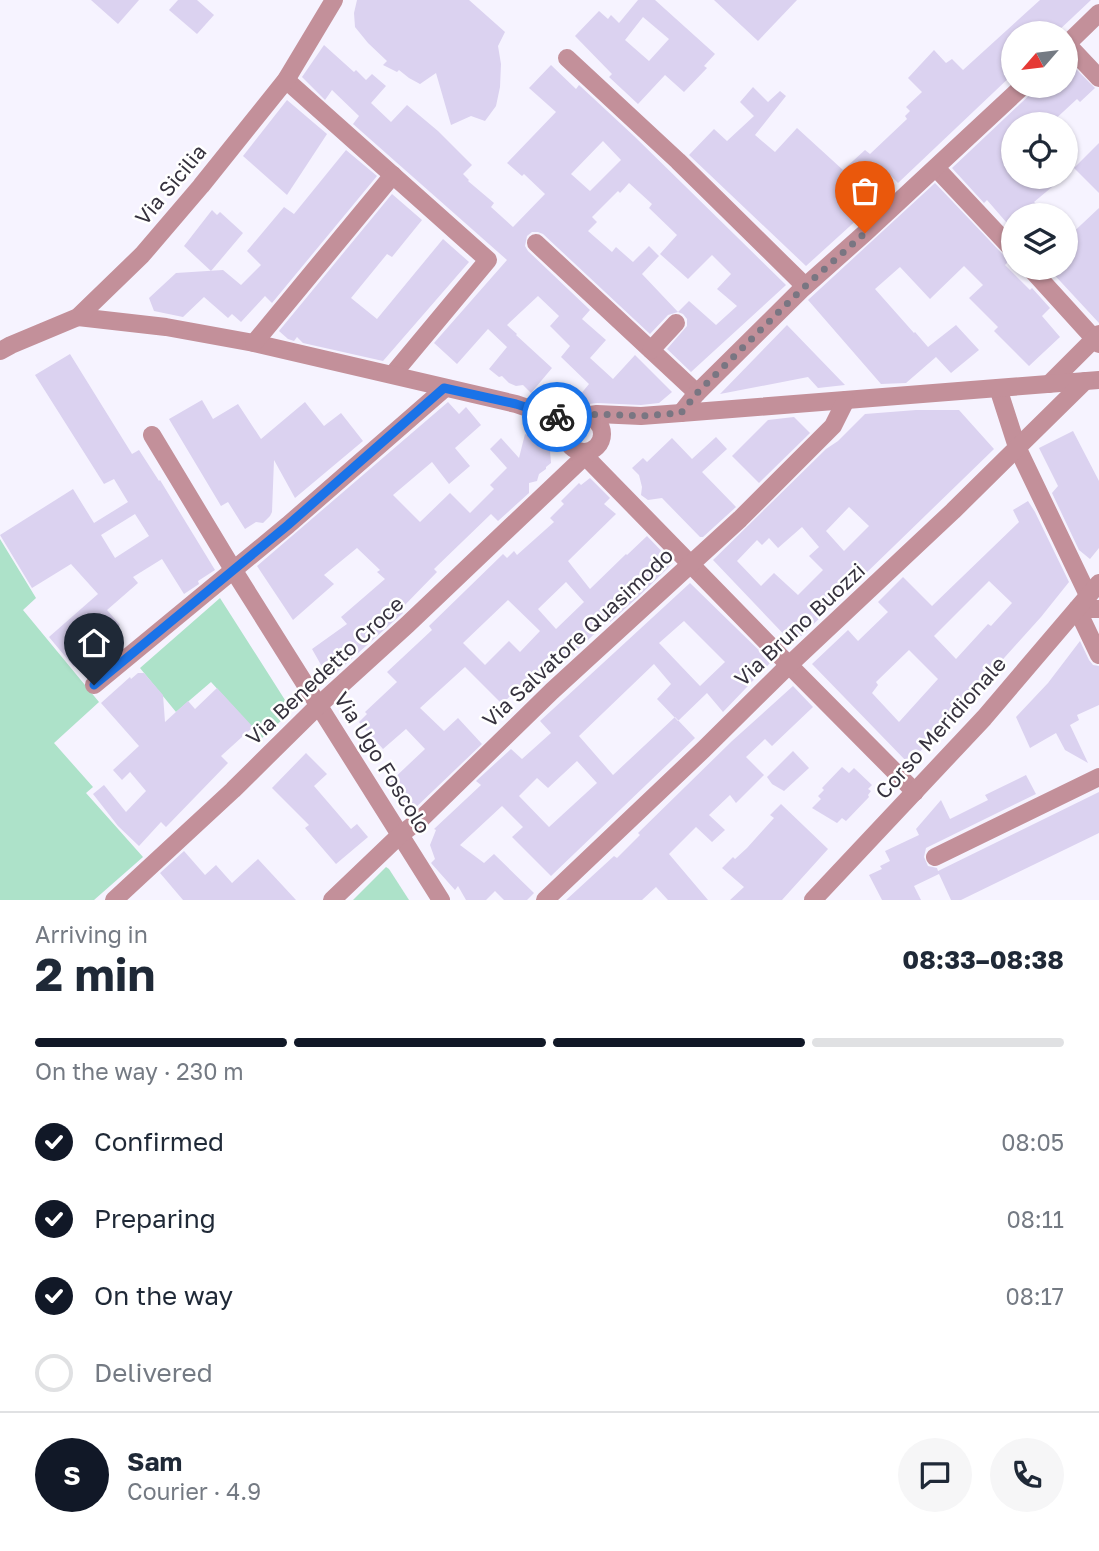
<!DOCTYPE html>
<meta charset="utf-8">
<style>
:root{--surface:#fff;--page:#f6f6f7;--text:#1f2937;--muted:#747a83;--line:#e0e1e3;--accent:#111827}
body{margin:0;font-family:"Golos Text",sans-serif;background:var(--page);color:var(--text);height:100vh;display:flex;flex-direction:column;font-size:26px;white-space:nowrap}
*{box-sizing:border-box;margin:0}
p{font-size:23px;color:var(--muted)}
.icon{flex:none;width:38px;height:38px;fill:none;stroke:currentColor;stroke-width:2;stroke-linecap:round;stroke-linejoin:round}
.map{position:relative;height:900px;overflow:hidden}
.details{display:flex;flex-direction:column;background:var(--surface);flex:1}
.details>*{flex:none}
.needle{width:46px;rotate:242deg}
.tools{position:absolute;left:1001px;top:21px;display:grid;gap:14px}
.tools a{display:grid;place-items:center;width:77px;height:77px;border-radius:50%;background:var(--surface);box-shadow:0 2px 5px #0004;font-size:35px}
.pin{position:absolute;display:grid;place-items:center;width:60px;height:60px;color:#fff;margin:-72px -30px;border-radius:50% 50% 50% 0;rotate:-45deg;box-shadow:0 0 7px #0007}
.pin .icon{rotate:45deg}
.courier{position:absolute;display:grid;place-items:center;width:70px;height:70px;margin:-35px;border:5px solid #1a73e8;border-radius:50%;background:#fff;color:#222;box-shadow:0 2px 9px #0007}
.head em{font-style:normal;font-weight:700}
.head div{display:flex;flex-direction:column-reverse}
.head{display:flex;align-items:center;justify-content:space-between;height:119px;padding:0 35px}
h1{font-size:46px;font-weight:700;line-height:52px}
.bar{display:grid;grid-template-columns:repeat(4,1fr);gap:10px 7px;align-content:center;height:84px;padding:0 35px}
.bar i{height:9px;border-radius:5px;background:var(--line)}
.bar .active{background:var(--accent)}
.bar p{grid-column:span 4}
.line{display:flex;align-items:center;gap:18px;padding:0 35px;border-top:2px solid var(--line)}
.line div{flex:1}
.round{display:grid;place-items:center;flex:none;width:74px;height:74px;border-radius:37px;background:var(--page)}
ol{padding:0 35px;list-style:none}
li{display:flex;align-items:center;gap:21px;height:77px}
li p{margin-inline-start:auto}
li .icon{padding:7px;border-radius:50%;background:var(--accent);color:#fff;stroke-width:4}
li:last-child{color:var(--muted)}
li i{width:38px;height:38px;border:4px solid var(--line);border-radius:50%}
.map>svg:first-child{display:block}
</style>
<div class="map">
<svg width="1099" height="900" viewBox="0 0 1099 900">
<rect width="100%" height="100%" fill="#f6f3ff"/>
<g fill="#ade2c9">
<polygon points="0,539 36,598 23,610 99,702 54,743 93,787 86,793 143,857 94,900 0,900"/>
<polygon points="220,598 292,711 262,738 211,682 176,712 140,668"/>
<polygon points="386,867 389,869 409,900 353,900"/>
</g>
<g fill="#dbd2f0" fill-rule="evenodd">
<polygon points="91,0 139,0 118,24"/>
<polygon points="178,0 197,0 214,15 197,34 169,10"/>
<polygon points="357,0 469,0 505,32 498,46 501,64 500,87 496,106 485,121 471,116 451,125 436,73 420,84 409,78 399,70 397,72 383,65 387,61 368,43 355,27 354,13"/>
<path d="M638 0H655L715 54 704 66 707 68 684 92 665 75 638 104 609 77 612 74 575 36 599 11 608 19 611 15 619 23ZM643 17 669 39 649 61 625 40Z"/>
<polygon points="714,0 797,0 758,41"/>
<polygon points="1040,0 1091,0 1056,33 1013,33 1013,74 898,183 890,175 863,198 871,207 806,266 689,155 714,129 727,141 754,116 740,102 753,87 768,102 780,91 786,96 755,135 775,152 797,128 843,170 865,150 870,154 907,119 905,116 910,111 906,107 922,92 908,78 934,50 946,63 952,59 963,70"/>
<path d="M324 45 354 72 356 70 366 80 372 74 386 86 371 103 391 122 407 105 438 131 472 165 463 174 469 180 468 181 494 203 491 207 513 227 545 194 524 174 522 176 507 163 556 112 529 88 551 65 576 89 579 85 634 136 786 285 691 372 667 349 687 326V319L683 314 678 312 689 301 716 325 737 306 717 289 731 274 712 255 688 279 660 254 677 235 649 208 652 204 629 183 620 193 618 191 592 217 597 222 588 231 612 252 616 247 633 262 649 246 659 256 642 274 678 312 668 315 650 334 543 234 538 232H532L527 236 525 246 528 251 590 310 582 319 606 340 590 358 613 379 635 355 672 392 659 403 641 405 597 403 571 406 589 384 561 357 570 346 550 326 559 316 538 296 507 325 517 334 516 335 552 368 531 393 523 385 516 386 509 383 502 376 499 377 489 369 507 347 488 329 457 364 434 343 507 260 353 124 359 116 332 90 325 100 302 77ZM603 141 621 160 590 191 571 174Z"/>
<polygon points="1066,59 1095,88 1080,102 1077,99 1050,124 1013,124 1013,177 1064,177 1034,202 1047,215 1013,215 1013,230 987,200 984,203 952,168 1039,86 1066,86"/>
<polygon points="287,100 327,134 287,195 243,156"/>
<polygon points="1099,143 1099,193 1074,168"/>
<polygon points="346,150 377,176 272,303 265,296 241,322 232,314 228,318 204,297 183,317 154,311 149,298 176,273 223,270 241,285 261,265 247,251 284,207 294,214"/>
<polygon points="935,183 1009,261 1005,265 1030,290 1032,288 1050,308 1042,316 1060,337 1029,366 994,331 998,327 969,298 983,285 964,266 930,299 900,267 875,289 914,333 915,332 928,347 956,325 979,350 951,373 936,357 906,383 881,384 808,300"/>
<polygon points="392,194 422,220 392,257 387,254 351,298 377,319 443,239 469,262 383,361 303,343 297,337 294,341 288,339 279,331"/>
<polygon points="1099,208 1099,323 1048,268 1066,268 1066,239"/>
<polygon points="212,210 217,215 220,212 243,233 211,271 184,246"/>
<polygon points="787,325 845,385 818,388 808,377 720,394"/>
<path d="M70 354 132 454 139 450 159 481 160 480 215 570 198 581 199 584 184 594 162 559 133 577 138 583 107 610 120 625 74 667 49 637 98 594 71 564 32 588 0 535 73 489 94 523 128 502 114 479 104 484 35 375ZM135 514 149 536 115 558 101 535Z"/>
<polygon points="202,400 213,419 238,404 261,439 305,402 324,426 341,413 363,441 295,498 274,460 272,512 270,516 263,523 256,522 245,529 228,502 221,506 169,419"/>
<polygon points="448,402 459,414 466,407 481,425 455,448 470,466 449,484 432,462 393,495 420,522 450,493 470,513 494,489 490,485 507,468 490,449 501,438 519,458 525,434 536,438 547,444 546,450 550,450 551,463 546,467 546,469 539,474 537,481 529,483 529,493 498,521 491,514 434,569 437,572 400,610 403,613 329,679 312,649 347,624 341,617 385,579 377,572 380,570 357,548 324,575 334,584 293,620 257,566"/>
<path d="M916 410H959L994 449 793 644 713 560 826 449 838 441 865 414ZM849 507 869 526 844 551 826 531ZM802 527 819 547 809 556 823 570 798 595 774 573 761 586 737 561 757 540 762 545 769 538 778 548Z"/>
<polygon points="794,417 810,433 759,483 732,456 768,420"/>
<polygon points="1073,431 1099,481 1099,548 1090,559 1079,550 1052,493 1058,486 1039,448"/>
<polygon points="716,437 727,449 702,472 736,507 703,537 700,537 662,498 648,500 641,495 642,487 639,475 632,468 643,458 647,462 672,438 692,459"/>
<path d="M590 478 610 498 604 504 616 514 568 561 590 589 626 554 627 555 647 536 673 563 638 597 610 622 609 620 568 659 564 655 534 683 529 678 502 704 465 667 420 708 444 731 458 718 482 744 411 812 390 782 425 749 406 729 383 749 359 722 367 714 365 712 397 682 387 672 432 630 429 626 503 554 507 558 514 551 517 555 554 522 550 518 564 504 561 501 579 483 581 485ZM566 582 584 602 556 629 538 609ZM508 600 540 631 520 652 509 641 485 665 463 643Z"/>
<path d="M1028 501 1035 512 1069 582 1041 617 909 764 812 664 848 630 858 641 888 612 878 602 903 577 932 606 1019 522 1013 510ZM989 581 1012 603 991 626 988 624 956 659 934 636ZM909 650 938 679 899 722 872 693 878 685 876 682Z"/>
<path d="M690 583 771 662 723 712 707 693 678 721 657 699 671 684 654 664 579 736 613 775 675 717 695 738 551 876 512 837 523 827 502 806 460 845 484 863 494 854 534 893 527 900H504L495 891 486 900H466L458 886 455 890 431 863 435 859 430 845 436 830 434 829 481 785 476 781 511 749 522 759 551 733 540 721ZM684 621 725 662 700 686 659 643ZM577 761 597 783 549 827 519 796 537 778 548 788Z"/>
<polygon points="1080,641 1089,660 1093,665 1099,666 1099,705 1077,715 1079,720 1070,725 1088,763 1065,750 1056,733 1030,748 1016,717 1048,683"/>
<polygon points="138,673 144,673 163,695 165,722 188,701 195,709 217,688 253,727 221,756 228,763 166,827 161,822 139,846 118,826 93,794 104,785 126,812 146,791 130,772 122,780 113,770 139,746 101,703 130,677 131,679"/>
<polygon points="793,686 813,707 772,746 765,739 746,757 764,775 736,803 730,795 709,815 725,830 712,842 696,827 669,854 708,900 668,900 656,887 642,900 566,900 614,856 617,858 640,835 638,833 732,741"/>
<polygon points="793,751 809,768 784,791 772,784 767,777"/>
<polygon points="306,753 327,774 314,786 351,829 357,824 368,837 336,864 305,828 309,825 272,788"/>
<polygon points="842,767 849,773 854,768 872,785 868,789 871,791 868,795 869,797 846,821 842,818 837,823 812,808 821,799 818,796 824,790 822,788"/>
<polygon points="1026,775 1036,794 926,848 924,857 928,866 937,868 938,871 1099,792 1099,833 961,900 951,900 939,874 914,886 921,900 882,900 869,875 882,869 880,866 890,861 885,851 919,835 916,829 941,800 950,819 988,800 985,795"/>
<polygon points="781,804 828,849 782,900 730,900 744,887 722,868 733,857 735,859 747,848 774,818 770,815"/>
<polygon points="184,851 205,875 216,865 232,883 258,859 296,900 183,900 160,873"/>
</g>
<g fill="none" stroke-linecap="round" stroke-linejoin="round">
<g stroke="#c3909a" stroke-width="18">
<polyline points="1067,44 1099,78"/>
<polyline points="1066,45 1099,13"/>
<polyline points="567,58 678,161 805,286"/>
<polyline points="286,80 488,260 393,374"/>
<polyline points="936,168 1013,250"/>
<polyline points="536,243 697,393"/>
<polyline points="1030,268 1099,344"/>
<polyline points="78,317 166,327 254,343 516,404 554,417 578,417"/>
<polyline points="254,343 393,175"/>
<polyline points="651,350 676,323"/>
<polyline points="0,351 11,345 78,317 142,255 201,186 286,80 334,0"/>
<polyline points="1049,384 1099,334"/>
<polyline points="998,388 1017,447 1088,595"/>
<polyline points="681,413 697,393 801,290 865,233 1023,86"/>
<circle cx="584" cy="434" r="18"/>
<polyline points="584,416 597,414 641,416 681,413 1099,380"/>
<polyline points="152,435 234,571 441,900"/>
<polyline points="581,452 789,665 915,792"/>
<polyline points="1077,609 1099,655"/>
<polyline points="94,685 288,525 444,389"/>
<polyline points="935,857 1099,777"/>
<polyline points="114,900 233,790 319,705 407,625 585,456"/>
<polyline points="332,900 400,835 422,818 552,691 740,519 833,426 846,400"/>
<polyline points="545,900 703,750 789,665 953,511 1085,381"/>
</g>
<g stroke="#c3909a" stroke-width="18">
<polyline points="1077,609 1099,609"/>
<polyline points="813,900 984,718 1099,583"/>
</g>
</g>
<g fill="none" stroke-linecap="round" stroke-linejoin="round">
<polyline stroke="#797682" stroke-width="7" stroke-dasharray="0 12.6" points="557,417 578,417 597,414 641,416 681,413 697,393 801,290 865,233"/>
<polyline stroke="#1a73e8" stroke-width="9" points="94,685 288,525 444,388 516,404 557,417"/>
</g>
<g text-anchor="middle" stroke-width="5" stroke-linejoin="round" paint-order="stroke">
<g font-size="21" fill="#36323e" stroke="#fff">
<text transform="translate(171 185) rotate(-50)" y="7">Via Sicilia</text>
<text transform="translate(800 625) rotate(-43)" y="7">Via Bruno Buozzi</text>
<text transform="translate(578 638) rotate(-43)" y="7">Via Salvatore Quasimodo</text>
<text transform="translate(325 671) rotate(-43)" y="7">Via Benedetto Croce</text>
<text transform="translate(941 728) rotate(-48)" y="7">Corso Meridionale</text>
<text transform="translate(382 763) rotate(58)" y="7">Via Ugo Foscolo</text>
</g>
</g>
</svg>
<div class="tools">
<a><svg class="needle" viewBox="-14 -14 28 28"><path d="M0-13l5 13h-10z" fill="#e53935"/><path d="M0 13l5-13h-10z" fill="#747a83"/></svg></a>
<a><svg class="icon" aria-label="locate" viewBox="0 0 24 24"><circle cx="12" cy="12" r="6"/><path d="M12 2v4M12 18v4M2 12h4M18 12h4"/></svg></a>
<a><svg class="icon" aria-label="layers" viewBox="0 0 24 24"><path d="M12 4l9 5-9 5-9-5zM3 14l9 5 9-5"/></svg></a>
</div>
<div class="pin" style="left:865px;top:233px;background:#ea580c"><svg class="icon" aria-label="bag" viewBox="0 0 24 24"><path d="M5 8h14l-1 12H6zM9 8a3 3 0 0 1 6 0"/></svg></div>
<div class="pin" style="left:94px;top:685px;background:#1f2937"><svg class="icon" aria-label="home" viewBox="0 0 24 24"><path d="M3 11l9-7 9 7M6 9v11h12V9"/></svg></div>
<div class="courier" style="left:557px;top:417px"><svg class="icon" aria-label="bike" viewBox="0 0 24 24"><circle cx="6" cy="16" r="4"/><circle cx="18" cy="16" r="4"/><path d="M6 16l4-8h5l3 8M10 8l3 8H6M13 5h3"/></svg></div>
</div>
<section class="details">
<div class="head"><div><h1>2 min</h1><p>Arriving in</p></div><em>08:33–08:38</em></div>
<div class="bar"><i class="active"></i><i class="active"></i><i class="active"></i><i></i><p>On the way · 230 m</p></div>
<ol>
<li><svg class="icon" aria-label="check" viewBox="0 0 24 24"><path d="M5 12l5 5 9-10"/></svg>Confirmed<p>08:05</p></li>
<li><svg class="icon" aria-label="check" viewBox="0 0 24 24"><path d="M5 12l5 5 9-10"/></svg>Preparing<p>08:11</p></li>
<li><svg class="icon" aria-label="check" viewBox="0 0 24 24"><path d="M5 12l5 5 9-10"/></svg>On the way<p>08:17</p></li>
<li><i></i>Delivered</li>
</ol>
<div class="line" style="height:126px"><b class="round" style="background:var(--accent);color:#fff">S</b><div><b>Sam</b><p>Courier · 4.9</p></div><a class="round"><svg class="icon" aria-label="chat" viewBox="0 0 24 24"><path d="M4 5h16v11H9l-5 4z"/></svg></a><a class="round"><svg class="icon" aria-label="phone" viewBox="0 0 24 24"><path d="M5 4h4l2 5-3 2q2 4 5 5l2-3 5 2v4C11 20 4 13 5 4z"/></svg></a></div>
</section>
